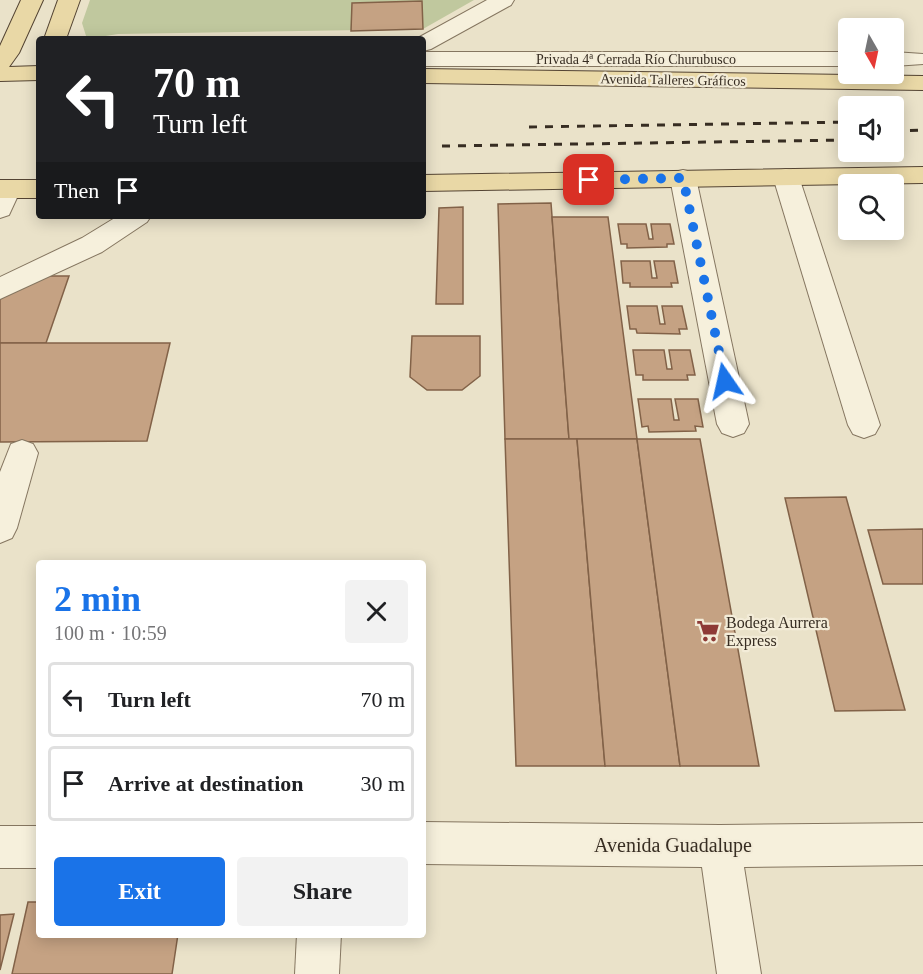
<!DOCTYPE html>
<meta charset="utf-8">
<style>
:root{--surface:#fff;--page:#f2f2f2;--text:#202124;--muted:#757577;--line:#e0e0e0;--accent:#1a73e8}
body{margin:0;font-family:"Times New Roman",serif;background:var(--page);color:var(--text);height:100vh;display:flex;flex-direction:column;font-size:22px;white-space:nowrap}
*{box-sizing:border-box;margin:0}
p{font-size:20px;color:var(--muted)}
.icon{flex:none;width:33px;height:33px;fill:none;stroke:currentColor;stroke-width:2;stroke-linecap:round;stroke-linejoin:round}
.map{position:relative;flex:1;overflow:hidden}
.sheet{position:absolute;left:36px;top:560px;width:390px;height:378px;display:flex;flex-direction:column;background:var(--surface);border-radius:6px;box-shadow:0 3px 15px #0003}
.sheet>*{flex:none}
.guide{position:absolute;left:36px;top:36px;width:390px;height:183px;border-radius:6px;box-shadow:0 3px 15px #0003;background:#202124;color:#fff;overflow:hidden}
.needle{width:39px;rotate:171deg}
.controls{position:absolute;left:838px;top:18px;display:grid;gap:12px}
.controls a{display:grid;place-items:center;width:66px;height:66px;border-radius:6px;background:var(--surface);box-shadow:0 3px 15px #0003;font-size:30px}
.pin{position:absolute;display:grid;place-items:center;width:51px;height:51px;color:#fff;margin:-26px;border-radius:12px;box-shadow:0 3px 9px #0006}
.me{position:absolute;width:66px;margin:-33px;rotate:349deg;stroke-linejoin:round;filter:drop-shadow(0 0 4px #0008)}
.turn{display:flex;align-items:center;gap:21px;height:126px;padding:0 18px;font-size:27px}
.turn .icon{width:78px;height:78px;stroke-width:2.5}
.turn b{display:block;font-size:42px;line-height:51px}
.then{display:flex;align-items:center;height:57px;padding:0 18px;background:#0003;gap:12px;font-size:22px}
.round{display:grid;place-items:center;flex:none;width:63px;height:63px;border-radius:6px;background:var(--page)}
.head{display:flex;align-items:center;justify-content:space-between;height:102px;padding:0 18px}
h1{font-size:36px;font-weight:800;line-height:45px;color:var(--accent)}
.primary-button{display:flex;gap:12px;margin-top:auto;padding:12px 18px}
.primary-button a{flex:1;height:69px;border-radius:6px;background:var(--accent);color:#fff;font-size:24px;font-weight:800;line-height:69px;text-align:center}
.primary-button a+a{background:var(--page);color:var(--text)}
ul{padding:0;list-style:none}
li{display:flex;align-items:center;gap:18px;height:75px;margin:0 12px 9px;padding:0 6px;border:3px solid var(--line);border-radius:6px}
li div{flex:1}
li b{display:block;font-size:22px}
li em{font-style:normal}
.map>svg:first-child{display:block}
</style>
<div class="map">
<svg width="923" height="974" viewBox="0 0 923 974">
<rect width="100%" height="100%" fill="#eae2c9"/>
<polygon fill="#c0c89e" points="90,0 474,0 423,29 118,34 87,39 82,23"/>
<g fill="#c5a283" stroke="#826248" stroke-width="1.5">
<polygon points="422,1 423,29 351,31 352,3"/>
<polygon points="551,203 569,439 505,439 498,204"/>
<polygon points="463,207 463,304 436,304 439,208"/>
<polygon points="552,217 608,217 637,439 569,439"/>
<polygon points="618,224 646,224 649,239 653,239 651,224 670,224 674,244 667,244 667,247 627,248 627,244 621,244"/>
<polygon points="621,261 650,261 652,278 657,278 654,261 674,261 678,283 671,283 672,287 630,287 630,283 623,283"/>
<polygon points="39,276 69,276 46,343 0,343 0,299"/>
<polygon points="627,306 657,306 660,324 665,324 662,306 682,306 687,329 679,329 680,334 637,333 636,329 630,329"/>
<polygon points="412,336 480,336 480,376 462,390 427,390 410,377"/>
<polygon points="0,343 170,343 147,441 0,442"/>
<polygon points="633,350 664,350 667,369 672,369 669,350 690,350 695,375 687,375 688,380 643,380 643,375 636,375"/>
<polygon points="638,399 671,399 674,420 679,420 675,399 698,399 703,427 695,426 696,431 649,432 648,426 642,427"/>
<polygon points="505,439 577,439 605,766 516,766"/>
<polygon points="577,439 637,439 680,766 605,766"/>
<polygon points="637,439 700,439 759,766 680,766"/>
<polygon points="846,497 905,710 835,711 785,498"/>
<polygon points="923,529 923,584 883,584 868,530"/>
<polygon points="28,902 39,902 39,934 178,934 172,974 12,974"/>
<polygon points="14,914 0,970 0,915"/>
</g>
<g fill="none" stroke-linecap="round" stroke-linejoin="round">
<g stroke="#857660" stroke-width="2">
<g id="minor">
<polygon points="487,0 514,0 511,5 431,49 423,51 423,39 416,39"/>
<rect x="423" y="52" width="426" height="14"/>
<polygon points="894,52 923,54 923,64 894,66"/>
<polygon points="786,169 795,171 799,177 880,425 875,434 864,438 853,434 848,425 773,177 777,171"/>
<polygon points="683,170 692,172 696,178 749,424 744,433 733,437 722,433 717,424 670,178 674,172"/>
<polygon points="8,180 17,183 21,189 9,215 0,218 0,183"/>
<polygon points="118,216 151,216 147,222 102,252 0,299 0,277 82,238"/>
<polygon points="22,440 33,444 38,453 17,528 12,538 0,543 0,472 11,444"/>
<polygon points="423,822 720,825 923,823 923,865 744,867 761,974 717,974 702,867 423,864"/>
<rect x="0" y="826" width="39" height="42"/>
<polygon points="297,934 341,934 339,974 295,974"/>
</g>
</g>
<g stroke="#544433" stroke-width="2">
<g id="major">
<polygon points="21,0 43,0 19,53 9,67 39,66 39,80 0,81 0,46"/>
<polygon points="58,0 80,0 66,39 44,39"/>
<polygon points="423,69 923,76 923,90 423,83"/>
<polygon points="923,167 923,183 423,191 423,175"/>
<rect x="0" y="180" width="39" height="18"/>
</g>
</g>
<use href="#minor" fill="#f6f0dc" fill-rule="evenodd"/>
<use href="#major" fill="#e9d8a6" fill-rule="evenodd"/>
<g stroke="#372d22" stroke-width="3" stroke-dasharray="8 8" stroke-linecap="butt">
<polyline points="529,127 849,122"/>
<polyline points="894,131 923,130"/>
<polyline points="442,146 849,140"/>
</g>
</g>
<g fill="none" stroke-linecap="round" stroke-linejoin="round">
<polyline stroke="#1a73e8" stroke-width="10" stroke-dasharray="0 18" points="589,180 683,178 725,381"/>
</g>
<defs>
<g id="supermarket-bare" transform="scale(1.8)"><path d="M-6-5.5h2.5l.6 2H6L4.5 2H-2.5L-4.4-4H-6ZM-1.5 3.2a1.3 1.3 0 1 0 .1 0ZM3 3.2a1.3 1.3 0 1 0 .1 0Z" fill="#8e3a36" stroke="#f3ecd8" stroke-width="2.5" paint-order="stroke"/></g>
</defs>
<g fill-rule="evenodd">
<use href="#supermarket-bare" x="708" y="631"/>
</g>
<g text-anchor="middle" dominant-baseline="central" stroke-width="4.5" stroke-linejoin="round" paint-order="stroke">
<g font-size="14" fill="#372d22" stroke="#f3ecd8">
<text x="636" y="59">Privada 4ª Cerrada Río Churubusco</text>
<text transform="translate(673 80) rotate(1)">Avenida Talleres Gráficos</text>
</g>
<g font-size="16" fill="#372d22" stroke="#f3ecd8" text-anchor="start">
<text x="726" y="622">Bodega Aurrera<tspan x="726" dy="18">Express</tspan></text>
</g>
<g font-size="20" fill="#372d22" stroke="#f3ecd8">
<text x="673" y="845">Avenida Guadalupe</text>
</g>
</g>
</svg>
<div class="controls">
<a><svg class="needle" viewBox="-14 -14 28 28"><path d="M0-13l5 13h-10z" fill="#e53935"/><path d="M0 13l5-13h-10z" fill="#757577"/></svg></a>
<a><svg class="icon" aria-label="sound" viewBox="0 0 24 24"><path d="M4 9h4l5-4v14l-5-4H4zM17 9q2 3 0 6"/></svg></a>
<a><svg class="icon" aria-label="search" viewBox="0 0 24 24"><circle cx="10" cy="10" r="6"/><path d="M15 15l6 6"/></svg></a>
</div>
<div class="pin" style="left:589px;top:180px;background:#d93025"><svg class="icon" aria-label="arrive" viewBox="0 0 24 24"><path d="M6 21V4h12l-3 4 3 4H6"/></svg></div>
<svg class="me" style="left:725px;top:381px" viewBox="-20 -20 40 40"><path d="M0-17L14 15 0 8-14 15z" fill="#1a73e8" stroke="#fff" stroke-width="4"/></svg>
<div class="guide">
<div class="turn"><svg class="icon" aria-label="left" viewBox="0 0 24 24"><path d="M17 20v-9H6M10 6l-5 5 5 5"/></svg><div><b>70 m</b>Turn left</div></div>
<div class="then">Then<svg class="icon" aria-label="arrive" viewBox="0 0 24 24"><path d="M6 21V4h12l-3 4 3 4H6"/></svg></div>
</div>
<section class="sheet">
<div class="head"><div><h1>2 min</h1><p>100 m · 10:59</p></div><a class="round"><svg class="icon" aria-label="close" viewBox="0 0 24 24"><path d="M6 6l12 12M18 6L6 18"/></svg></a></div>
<ul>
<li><svg class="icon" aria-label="left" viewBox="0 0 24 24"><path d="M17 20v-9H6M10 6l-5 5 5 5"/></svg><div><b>Turn left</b></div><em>70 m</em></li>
<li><svg class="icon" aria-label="arrive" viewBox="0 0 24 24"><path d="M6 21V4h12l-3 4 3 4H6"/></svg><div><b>Arrive at destination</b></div><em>30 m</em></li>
</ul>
<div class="primary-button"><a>Exit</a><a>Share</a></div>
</section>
</div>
